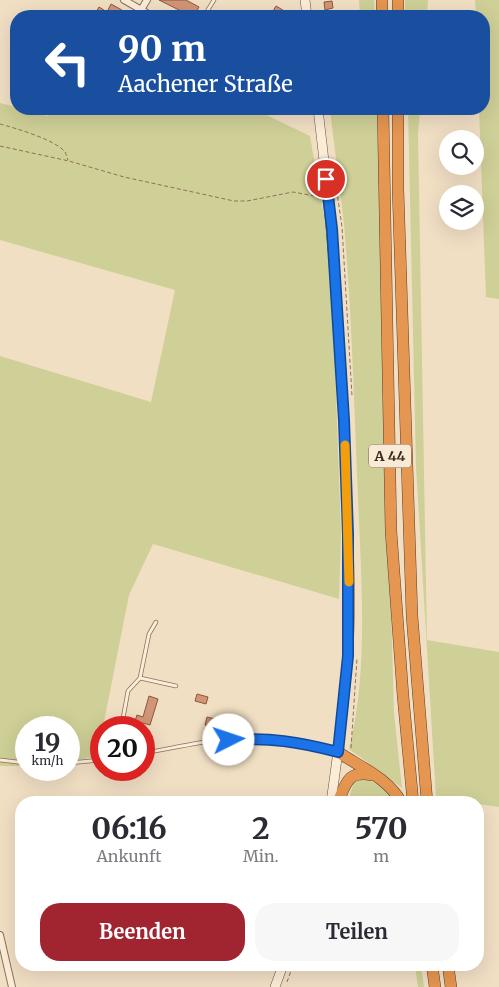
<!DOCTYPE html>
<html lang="de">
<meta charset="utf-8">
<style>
:root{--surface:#fff;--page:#f7f7f7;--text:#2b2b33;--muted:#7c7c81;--accent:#a02531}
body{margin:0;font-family:Merriweather,serif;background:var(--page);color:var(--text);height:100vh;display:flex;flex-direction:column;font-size:19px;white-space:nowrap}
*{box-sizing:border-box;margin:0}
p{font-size:16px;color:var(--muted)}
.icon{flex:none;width:28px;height:28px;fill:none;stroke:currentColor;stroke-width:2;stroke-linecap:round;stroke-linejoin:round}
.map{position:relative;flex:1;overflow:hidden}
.side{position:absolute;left:15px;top:796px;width:469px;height:175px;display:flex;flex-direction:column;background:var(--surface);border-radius:20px;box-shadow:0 5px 20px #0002}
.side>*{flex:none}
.banner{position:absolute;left:10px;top:10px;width:480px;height:105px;border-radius:20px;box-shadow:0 5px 20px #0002;background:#1a4fa0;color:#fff;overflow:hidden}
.controls{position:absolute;left:439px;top:130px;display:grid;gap:10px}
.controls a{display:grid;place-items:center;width:45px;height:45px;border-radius:50%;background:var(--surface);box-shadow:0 5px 20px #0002;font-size:25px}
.speed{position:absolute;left:15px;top:716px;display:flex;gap:10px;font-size:25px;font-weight:700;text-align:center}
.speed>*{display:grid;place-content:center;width:65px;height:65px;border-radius:50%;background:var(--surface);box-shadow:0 5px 20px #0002;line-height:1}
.speed small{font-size:12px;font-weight:400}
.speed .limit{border:8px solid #d22;background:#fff;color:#111}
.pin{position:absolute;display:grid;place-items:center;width:42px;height:42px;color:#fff;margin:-21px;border:2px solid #fff;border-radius:50%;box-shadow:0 1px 5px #0007}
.me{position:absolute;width:55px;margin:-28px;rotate:86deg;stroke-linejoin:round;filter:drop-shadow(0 0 4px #0008)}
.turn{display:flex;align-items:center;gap:18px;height:105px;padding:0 25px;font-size:22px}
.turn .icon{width:65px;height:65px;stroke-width:2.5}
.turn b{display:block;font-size:35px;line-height:42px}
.eta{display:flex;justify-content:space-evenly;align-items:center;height:85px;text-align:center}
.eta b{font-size:30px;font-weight:700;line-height:35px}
.cta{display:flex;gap:10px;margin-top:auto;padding:10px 25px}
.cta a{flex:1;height:58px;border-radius:20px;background:var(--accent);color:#fff;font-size:20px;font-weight:700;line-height:58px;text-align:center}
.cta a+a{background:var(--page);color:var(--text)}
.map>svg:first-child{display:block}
</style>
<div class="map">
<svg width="499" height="987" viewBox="0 0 499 987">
<rect width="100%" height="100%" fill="#f1dfc4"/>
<g fill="#cfd097">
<polygon points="359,0 374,0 375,16 360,16"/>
<polygon points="405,0 428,0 427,16 405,16"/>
<polygon points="475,0 499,0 499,299 486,297 479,109 484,109 484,16 476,16"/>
<polygon points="0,103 16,107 16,109 48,116 51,109 254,109 310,136 328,239 333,308 341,534 339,599 153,544 129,595 103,727 101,728 101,738 98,756 69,762 69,728 26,728 26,766 0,766 0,356 151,402 175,290 0,240"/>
<path d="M330 109H377L394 713 402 788 349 749C369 670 361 578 358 497 354 406 352 315 344 225 340 186 334 147 330 109Z"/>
<polygon points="408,109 420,109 418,134 427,640 499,652 499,807 478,804 478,802 465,802 436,798 416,467"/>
<polygon points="368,779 386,789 393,802 348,802 354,781"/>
<polygon points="415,965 421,965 424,987 418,987"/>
</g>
<g fill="#d19578" stroke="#8e563d">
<polygon points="159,0 186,0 199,7 194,16 191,16"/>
<polygon points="332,1 333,8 325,10 324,2"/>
<polygon points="111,4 120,9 132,16 98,16 95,14 99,7 107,12"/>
<polygon points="276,6 293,16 270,16"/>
<polygon points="197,694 208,697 206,704 195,701"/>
<polygon points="149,696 158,699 150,725 135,721 137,715 143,717"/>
<polygon points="207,717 224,721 222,730 205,725"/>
</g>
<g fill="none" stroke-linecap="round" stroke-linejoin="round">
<g stroke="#8d7059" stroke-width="4.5">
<g id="lane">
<polyline points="206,13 214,0"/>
<polyline points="140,678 176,686"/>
<polyline points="123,728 122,724 128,691 140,678 149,634 156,622"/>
<path d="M144 753C181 747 221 736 259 738 285 739 311 745 336 752"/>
<polyline points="0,760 26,763"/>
<polyline points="69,763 101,760"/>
</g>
</g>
<g stroke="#8d7059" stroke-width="8">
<g id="street">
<polyline points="124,0 152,16"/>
<polyline points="141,10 147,0"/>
<polyline points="0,935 12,987"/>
</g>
</g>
<g stroke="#6f513c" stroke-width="10">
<g id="secondary">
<polyline points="305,0 307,16"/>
<path d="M318 109C333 231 342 355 346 478 348 537 352 597 348 656 344 705 338 754 331 802"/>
<polyline points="275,987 283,965"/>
</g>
</g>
<g stroke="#5b3e2d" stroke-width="12">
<g id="highway">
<polyline points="382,0 382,16"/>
<polyline points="398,0 398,16"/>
<polyline points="383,109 391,531 403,696 413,802"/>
<polyline points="398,109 398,189 412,616 427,802"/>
<path d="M338 752C360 767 388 778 401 802"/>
<path d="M338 802C346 784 347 770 372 775"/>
<polyline points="432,965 435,987"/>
<polyline points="448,965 451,987"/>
</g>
</g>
<g stroke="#8d7059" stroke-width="1" stroke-dasharray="4 2.5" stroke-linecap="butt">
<path d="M0 124C15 128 56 140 65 152 66 154 67 157 68 160"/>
<polyline points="0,146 69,161 124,177 234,201 247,201 293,192 320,197"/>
<polyline points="334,171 342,227 352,396"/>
<polyline points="351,748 357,658"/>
<polyline points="287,982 293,965"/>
</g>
<use href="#lane" stroke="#fbedd8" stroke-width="3"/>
<use href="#street" stroke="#fbedd8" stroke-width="6"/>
<use href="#secondary" stroke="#fbedd8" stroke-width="9"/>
<use href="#highway" stroke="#e59650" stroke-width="11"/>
</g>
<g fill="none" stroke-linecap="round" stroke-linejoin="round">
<g stroke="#114b97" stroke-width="12">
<path id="route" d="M229 740C269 737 299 742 338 752L348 656V534L344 420 332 229 326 179"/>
</g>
<use href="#route" stroke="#1a73e8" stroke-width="9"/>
<polyline stroke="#f59e0b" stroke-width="9" points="345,445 349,582"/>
</g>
<g text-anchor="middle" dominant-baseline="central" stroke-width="5" stroke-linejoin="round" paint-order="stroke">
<rect fill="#f8ead4" stroke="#746455" stroke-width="1" x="369" y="444.5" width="42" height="23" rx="4"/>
<g font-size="14" font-weight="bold" fill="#3c2a1e">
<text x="390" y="456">A 44</text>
</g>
</g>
</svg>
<div class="controls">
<a><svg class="icon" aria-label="search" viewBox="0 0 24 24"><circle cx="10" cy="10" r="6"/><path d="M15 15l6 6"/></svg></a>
<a><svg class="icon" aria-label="layers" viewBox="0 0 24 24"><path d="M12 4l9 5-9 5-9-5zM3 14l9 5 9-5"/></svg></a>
</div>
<div class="speed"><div>19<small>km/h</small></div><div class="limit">20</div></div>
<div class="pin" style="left:326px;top:179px;background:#d93025"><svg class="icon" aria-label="arrive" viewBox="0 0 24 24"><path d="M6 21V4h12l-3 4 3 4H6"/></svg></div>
<svg class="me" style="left:229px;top:740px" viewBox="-20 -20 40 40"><circle r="19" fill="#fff"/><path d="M0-13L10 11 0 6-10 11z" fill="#1a73e8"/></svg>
<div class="banner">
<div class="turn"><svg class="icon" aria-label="left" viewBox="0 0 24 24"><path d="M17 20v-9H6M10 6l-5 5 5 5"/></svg><div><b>90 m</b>Aachener Straße</div></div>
</div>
<section class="side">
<div class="eta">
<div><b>06:16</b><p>Ankunft</p></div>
<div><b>2</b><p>Min.</p></div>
<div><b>570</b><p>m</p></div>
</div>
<div class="cta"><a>Beenden</a><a>Teilen</a></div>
</section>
</div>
